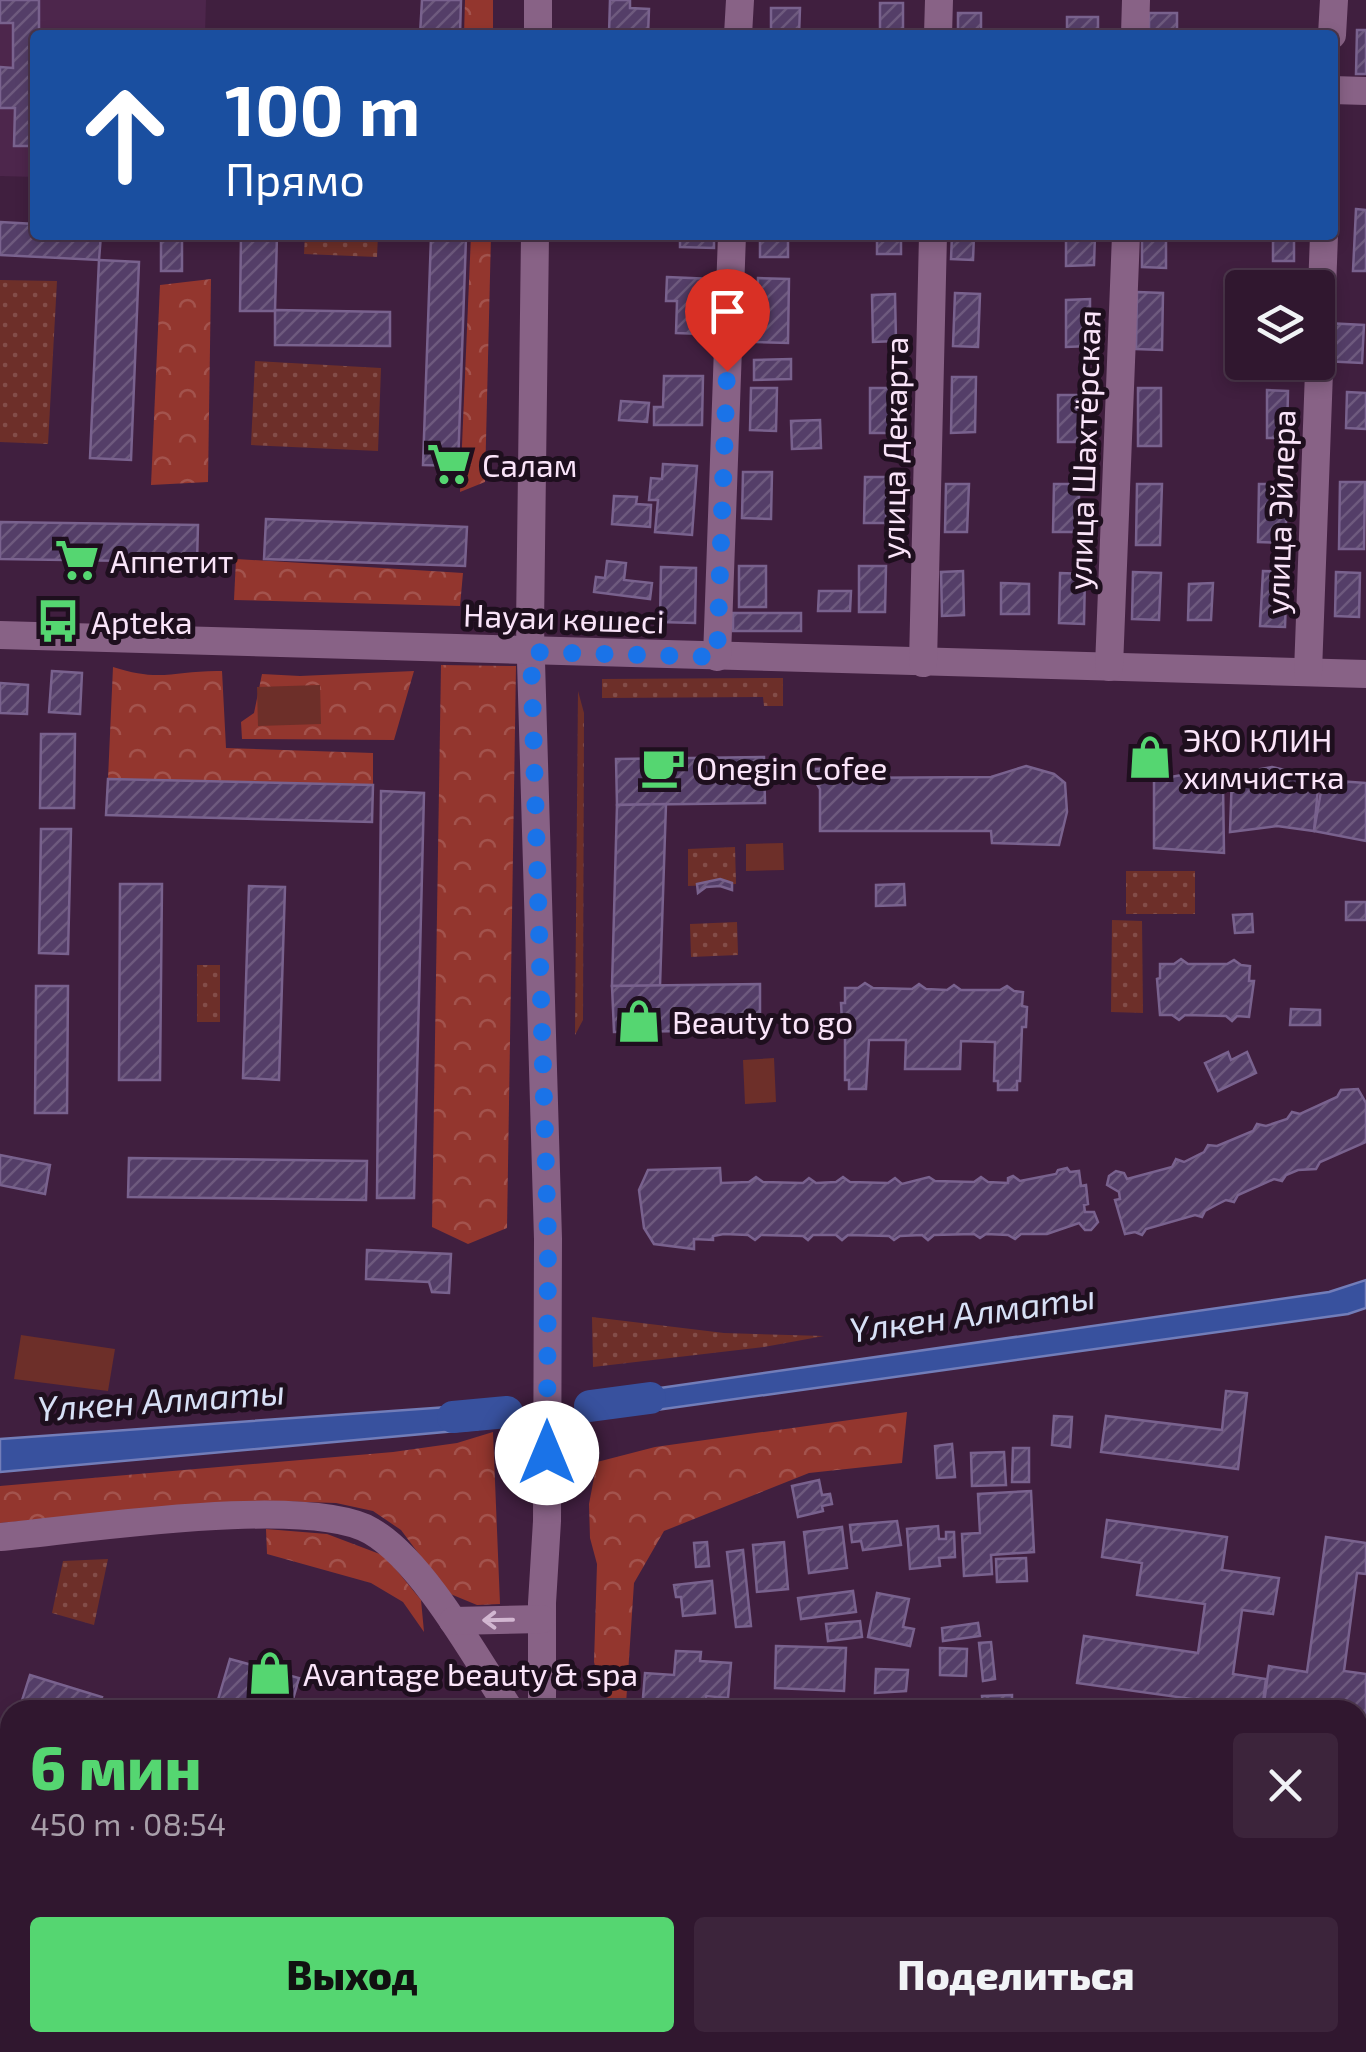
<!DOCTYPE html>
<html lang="ru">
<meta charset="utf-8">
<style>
:root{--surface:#30172f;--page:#3c243b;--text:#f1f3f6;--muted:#a89faa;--line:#4b364b;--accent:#55d671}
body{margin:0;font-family:"Exo 2",sans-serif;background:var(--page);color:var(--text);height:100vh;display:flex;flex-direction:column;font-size:38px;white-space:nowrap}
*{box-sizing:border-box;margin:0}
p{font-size:32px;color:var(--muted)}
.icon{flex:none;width:55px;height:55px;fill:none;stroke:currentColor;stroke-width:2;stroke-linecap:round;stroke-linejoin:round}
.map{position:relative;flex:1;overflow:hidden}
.side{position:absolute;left:0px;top:1700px;width:1368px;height:352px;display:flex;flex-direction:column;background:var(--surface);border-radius:30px 30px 0 0;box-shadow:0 5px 15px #0003,0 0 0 2px var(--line)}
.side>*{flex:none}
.hud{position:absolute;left:30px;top:30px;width:1308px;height:210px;border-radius:10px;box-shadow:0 5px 15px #0003,0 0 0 2px var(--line);background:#1a4fa0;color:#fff;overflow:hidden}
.buttons{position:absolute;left:1225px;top:270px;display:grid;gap:20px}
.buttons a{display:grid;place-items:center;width:110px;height:110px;border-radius:10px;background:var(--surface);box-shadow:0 5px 15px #0003,0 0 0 2px var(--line);font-size:50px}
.pin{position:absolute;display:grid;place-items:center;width:85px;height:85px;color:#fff;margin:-102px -42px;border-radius:50% 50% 50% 0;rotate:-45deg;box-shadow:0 0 10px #0007}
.pin .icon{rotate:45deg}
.me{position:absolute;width:110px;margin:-55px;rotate:0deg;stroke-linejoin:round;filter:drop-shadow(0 0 8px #0008)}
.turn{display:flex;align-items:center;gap:35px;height:210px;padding:0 30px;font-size:45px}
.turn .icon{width:130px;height:130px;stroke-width:2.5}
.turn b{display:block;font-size:70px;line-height:85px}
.round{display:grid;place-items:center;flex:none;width:105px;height:105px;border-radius:10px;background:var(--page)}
.overview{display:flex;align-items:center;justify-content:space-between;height:170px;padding:0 30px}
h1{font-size:60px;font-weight:800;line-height:75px;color:var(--accent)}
.button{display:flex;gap:20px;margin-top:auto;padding:20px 30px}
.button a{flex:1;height:115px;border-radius:10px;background:var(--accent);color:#111;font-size:40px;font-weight:800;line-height:115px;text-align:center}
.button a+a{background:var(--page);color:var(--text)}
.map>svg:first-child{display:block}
</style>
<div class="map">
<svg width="1366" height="2052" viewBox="0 0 1366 2052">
<defs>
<pattern id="grass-dots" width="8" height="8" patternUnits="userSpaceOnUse" patternTransform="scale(2.5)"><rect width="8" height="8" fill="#6d2f29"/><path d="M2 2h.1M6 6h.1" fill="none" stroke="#834d49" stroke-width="1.8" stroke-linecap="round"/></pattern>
<pattern id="forest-crowns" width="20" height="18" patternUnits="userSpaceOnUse" patternTransform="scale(2.5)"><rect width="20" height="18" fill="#93362e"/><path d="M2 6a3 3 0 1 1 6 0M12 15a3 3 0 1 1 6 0" fill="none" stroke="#a3534d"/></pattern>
<pattern id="building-hatch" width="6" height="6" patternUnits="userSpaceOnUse" patternTransform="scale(2.5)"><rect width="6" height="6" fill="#543e68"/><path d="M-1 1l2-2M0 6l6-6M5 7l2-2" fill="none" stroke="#6e5a7e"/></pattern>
</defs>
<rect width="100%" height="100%" fill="#401f3f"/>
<polygon fill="#4d264c" points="0,0 206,0 205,35 35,35 35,177 0,176"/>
<g fill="url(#grass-dots)">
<polygon points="305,235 378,235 377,257 304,254"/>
<polygon points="0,280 57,281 48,444 0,442"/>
<polygon points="255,361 381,368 378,451 251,445"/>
<polygon points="783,678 783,706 764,706 763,697 602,698 602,679"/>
<polygon points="578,691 584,713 583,1020 575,1035"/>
<polygon points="735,847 736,884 688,886 688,849"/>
<rect x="1126" y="871" width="69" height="43"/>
<polygon points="1112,920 1142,921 1143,1013 1111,1012"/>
<polygon points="737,922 738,955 691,957 690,924"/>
<rect x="197" y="965" width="23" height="57"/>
<polygon points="592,1317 724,1333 824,1336 764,1347 593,1367"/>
<polygon points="108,1559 94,1625 52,1613 63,1561"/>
</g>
<g fill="url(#forest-crowns)">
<polygon points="465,0 493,0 493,35 464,35"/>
<polygon points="471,235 491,235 485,482 460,492"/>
<polygon points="211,279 208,482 151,485 160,285"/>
<polygon points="236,559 463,573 460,606 234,600"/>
<polygon points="441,665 516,666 507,1228 468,1244 432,1227"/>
<path d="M113 667C161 683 176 670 222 671L226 748 373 753V785L108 779Z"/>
<polygon points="414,671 394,740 242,739 241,722 254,713 262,674 300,676"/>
<polygon points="907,1412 902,1463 809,1473 664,1531 634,1583 626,1704 603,1696 594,1662 597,1564 590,1538 589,1504 597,1462 655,1447"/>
<polygon points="493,1432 500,1604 477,1605 448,1593 401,1530 373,1511 336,1503 275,1501 0,1523 0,1486 393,1452 457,1443"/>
<polygon points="266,1529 327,1534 385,1556 421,1600 424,1632 403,1602 371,1583 267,1554"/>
</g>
<g fill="#6d2f29">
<polygon points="320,685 321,724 258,726 257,687"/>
<polygon points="783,843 784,870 746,871 746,844"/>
<polygon points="774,1058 776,1102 745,1104 743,1060"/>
<polygon points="21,1335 115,1349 108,1391 14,1379"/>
</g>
<g fill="#38519e" stroke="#727db9" stroke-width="2.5">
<polygon points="1366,1280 1366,1308 1348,1314 628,1414 608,1403 627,1394 653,1389 1329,1292"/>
<polygon points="476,1405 495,1414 478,1429 0,1472 0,1439"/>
</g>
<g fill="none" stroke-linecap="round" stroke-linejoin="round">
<polyline stroke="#727db9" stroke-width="5" points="1358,1847 1366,1848"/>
<g stroke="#38519e" stroke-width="32">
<polyline points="590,1406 650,1398"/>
<polyline points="453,1417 507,1412"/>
</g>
</g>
<g fill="url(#building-hatch)" stroke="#79628e" stroke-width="2.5">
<polygon points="0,0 39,0 39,35 35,35 35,146 14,146 15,108 0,108 0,67 13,68 13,23 0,23"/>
<polygon points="422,0 461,0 460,35 420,35"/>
<polygon points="610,0 630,0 630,8 649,9 648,35 609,35"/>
<rect x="880" y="3" width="23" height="32"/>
<polygon points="771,8 800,8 799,35 771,35"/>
<rect x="958" y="13" width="23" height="22"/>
<rect x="1149" y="13" width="28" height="22"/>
<rect x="1067" y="17" width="31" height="18"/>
<polygon points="1357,30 1366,30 1366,74 1356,74"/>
<polygon points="1356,209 1366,210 1366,271 1353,271"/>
<polygon points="0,222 35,224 35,235 101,235 99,260 0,255"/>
<polygon points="241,235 277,235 275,311 240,311"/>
<polygon points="680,235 714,235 714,248 680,247"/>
<rect x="760" y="235" width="28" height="22"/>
<rect x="877" y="235" width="24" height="19"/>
<polygon points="952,235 974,235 973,260 951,259"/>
<polygon points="1066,235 1095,235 1094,265 1066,266"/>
<polygon points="1142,235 1166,235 1166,268 1142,267"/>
<rect x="1273" y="235" width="21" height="26"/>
<rect x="161" y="237" width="21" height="34"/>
<polygon points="431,237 466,238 458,466 423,465"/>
<polygon points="99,260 139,262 131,460 90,458"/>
<polygon points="667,277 713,279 712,302 704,302 703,334 676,333 677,301 666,301"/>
<polygon points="758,278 789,279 788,343 757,342"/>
<polygon points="1137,292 1163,293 1162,350 1136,349"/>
<polygon points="955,293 980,294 978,347 953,346"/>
<polygon points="895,294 896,341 873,342 872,295"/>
<polygon points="1090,299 1090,346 1066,347 1066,300"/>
<polygon points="275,310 390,312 390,346 275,345"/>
<polygon points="1326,323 1364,325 1362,363 1323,361"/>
<polygon points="791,359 791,379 754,380 754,360"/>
<polygon points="664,376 703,376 702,425 654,425 654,407 663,407"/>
<polygon points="952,377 976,377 975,432 951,433"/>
<polygon points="751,388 777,388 776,431 750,430"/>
<rect x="870" y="388" width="23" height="45"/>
<rect x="1138" y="388" width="23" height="58"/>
<polygon points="1267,390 1288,391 1287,438 1267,438"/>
<polygon points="1347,392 1366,393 1366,429 1346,428"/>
<rect x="1058" y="395" width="26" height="47"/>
<polygon points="621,401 649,403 647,422 619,420"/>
<polygon points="820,420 821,448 792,449 791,421"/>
<polygon points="663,464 697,466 692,535 655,532 658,500 649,500 651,478 662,479"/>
<polygon points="743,472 772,472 771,519 742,518"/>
<polygon points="865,477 887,477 886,523 864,523"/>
<polygon points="1340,482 1365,482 1364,549 1339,549"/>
<polygon points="946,484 969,484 967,532 945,532"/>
<polygon points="1054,484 1079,484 1079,532 1053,532"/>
<polygon points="1137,484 1162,484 1160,545 1136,545"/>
<polygon points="1259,484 1286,484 1286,543 1258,542"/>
<polygon points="614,496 637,497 636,504 651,505 650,527 612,524"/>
<polygon points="266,519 467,527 465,566 264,559"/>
<polygon points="0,522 198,525 197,562 0,559"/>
<polygon points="607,561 626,563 624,580 652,583 650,599 594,592 596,577 605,578"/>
<rect x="739" y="566" width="27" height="41"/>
<polygon points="859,566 886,566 885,612 859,612"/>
<polygon points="661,567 696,568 695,623 660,622"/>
<polygon points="963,571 964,615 942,616 941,572"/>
<polygon points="1263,571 1287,572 1285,627 1260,626"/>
<polygon points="1133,572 1161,573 1159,620 1132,619"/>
<polygon points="1336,572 1360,573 1359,617 1335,616"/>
<polygon points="1060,573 1085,574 1084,624 1059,623"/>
<polygon points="1001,583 1029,584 1029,614 1001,614"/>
<polygon points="1213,583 1211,620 1188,620 1189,584"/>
<polygon points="819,591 851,591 850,611 818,611"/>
<rect x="733" y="613" width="68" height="18"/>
<polygon points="52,671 82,673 80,714 49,712"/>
<polygon points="0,683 28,685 27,714 0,713"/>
<polygon points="41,734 75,734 74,808 40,808"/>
<polygon points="764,757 765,803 617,805 616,759"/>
<polygon points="1026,766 1054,774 1065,783 1067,812 1059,845 992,843 991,831 820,831 820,789 812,776 815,769 825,768 832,778 991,777"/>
<polygon points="1272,767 1319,778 1314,831 1277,826 1230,832 1232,774"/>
<polygon points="1187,774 1223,784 1224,853 1154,848 1154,780"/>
<polygon points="108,779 373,785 372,822 106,815"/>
<polygon points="1323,780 1366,783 1366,841 1314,831"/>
<polygon points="381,791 424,793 414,1198 377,1198"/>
<polygon points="666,804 660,986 612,986 617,805"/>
<polygon points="41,829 71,829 68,954 39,953"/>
<polygon points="720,879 732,883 732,890 720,886 706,887 698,893 697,884"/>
<polygon points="120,884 162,884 160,1080 119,1080"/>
<polygon points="904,884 905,905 876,906 876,885"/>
<polygon points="249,886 285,887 279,1080 243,1078"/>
<rect x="1346" y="902" width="20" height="18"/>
<polygon points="1252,914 1253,932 1235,933 1233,915"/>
<polygon points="1181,959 1188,964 1227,964 1234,960 1241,965 1250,966 1249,981 1254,981 1249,1017 1237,1016 1232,1021 1226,1016 1185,1015 1179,1020 1172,1015 1160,1015 1157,979 1160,978 1160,964 1174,964"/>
<polygon points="865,983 873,988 912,989 919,984 926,989 947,990 954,985 961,990 1000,990 1007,986 1014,991 1023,992 1022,1006 1027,1007 1026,1027 1022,1027 1020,1081 1017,1081 1017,1090 998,1090 998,1081 994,1081 995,1042 961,1041 960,1069 905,1069 906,1040 869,1040 866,1089 849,1089 849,1080 845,1080 845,1022 842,1022 841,1003 845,1003 845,988 858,988"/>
<polygon points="760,984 760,1030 614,1032 612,986"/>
<polygon points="36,986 68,986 67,1113 35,1113"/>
<polygon points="1291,1009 1320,1010 1320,1025 1290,1025"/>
<polygon points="1228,1052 1231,1060 1247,1052 1256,1073 1218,1091 1205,1063"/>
<polygon points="1358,1089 1366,1103 1366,1142 1320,1162 1316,1169 1298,1170 1286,1175 1282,1181 1274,1179 1238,1195 1234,1202 1226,1200 1216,1205 1205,1211 1202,1217 1195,1215 1146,1229 1142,1235 1135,1232 1125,1234 1115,1200 1120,1199 1119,1192 1107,1185 1109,1176 1116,1171 1124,1173 1127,1179 1172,1167 1176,1159 1184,1162 1204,1152 1208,1145 1217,1146 1253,1131 1257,1124 1266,1126 1287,1119 1292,1112 1300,1114 1337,1097 1341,1090"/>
<polygon points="0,1155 50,1165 45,1194 0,1185"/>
<polygon points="129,1158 367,1161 366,1200 128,1197"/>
<polygon points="720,1168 721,1183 749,1182 756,1177 763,1182 803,1183 809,1178 816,1183 836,1182 843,1177 850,1182 888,1183 895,1178 902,1184 929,1177 935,1181 974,1182 981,1177 988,1182 1008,1183 1008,1178 1013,1176 1020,1181 1056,1174 1058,1170 1067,1168 1070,1172 1079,1171 1081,1186 1086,1185 1088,1204 1084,1205 1085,1212 1094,1212 1098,1222 1091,1230 1085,1230 1079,1223 1047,1234 1021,1234 1015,1239 1008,1235 986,1234 980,1238 974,1234 934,1235 928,1240 922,1235 900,1236 894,1240 889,1236 848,1235 842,1240 836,1235 813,1235 808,1240 803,1236 761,1235 755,1240 748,1235 724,1234 713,1236 713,1240 694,1239 694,1249 654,1244 644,1228 639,1190 648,1170"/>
<polygon points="367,1250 451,1254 449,1293 432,1292 429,1282 366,1279"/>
<polygon points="1226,1391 1247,1393 1238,1469 1101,1452 1106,1416 1222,1430"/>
<polygon points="1054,1416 1072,1417 1070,1447 1052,1445"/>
<polygon points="952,1444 955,1477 937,1478 935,1446"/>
<polygon points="1013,1448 1029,1448 1029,1482 1012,1482"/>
<polygon points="1004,1452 1006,1485 972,1486 971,1453"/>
<polygon points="819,1480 822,1495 830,1494 832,1504 822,1506 823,1511 798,1517 792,1486"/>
<polygon points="1031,1491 1034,1552 991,1555 992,1574 964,1576 962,1534 980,1533 978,1494"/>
<polygon points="1107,1520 1227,1537 1222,1570 1279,1578 1273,1614 1242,1610 1233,1674 1266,1679 1262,1710 1190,1710 1192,1699 1077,1683 1084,1636 1198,1653 1205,1604 1137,1595 1142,1563 1102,1557"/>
<polygon points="897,1521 901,1545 863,1550 861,1541 852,1542 850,1525"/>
<polygon points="938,1526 939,1539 946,1539 946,1532 954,1532 955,1557 939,1558 940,1566 910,1569 907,1529"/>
<polygon points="842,1527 847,1568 809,1573 804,1532"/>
<polygon points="1326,1537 1366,1543 1366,1574 1357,1573 1344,1671 1366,1674 1366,1718 1358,1716 1358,1710 1313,1710 1264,1703 1269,1666 1307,1672"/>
<polygon points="707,1542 709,1566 696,1567 694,1543"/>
<polygon points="784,1542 788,1589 757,1592 753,1545"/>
<polygon points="743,1550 751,1626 736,1627 727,1552"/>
<polygon points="1026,1558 1027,1581 997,1582 996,1559"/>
<polygon points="712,1581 715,1613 683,1616 681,1597 676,1597 674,1585"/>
<polygon points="853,1591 856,1612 801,1619 798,1598"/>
<polygon points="877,1593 909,1599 903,1627 914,1629 910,1646 868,1637"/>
<polygon points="860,1621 862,1637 828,1641 826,1624"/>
<polygon points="978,1623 980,1636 943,1641 942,1628"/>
<polygon points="991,1642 995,1679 983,1681 979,1643"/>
<polygon points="776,1646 846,1648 844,1691 775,1688"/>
<polygon points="940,1648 967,1649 966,1676 940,1675"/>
<polygon points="676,1651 701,1652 700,1661 731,1663 728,1698 706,1696 705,1710 642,1710 645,1673 674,1675"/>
<polygon points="230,1659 299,1678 290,1710 215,1710"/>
<polygon points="876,1669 908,1670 906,1691 875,1693"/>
<polygon points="30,1675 102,1697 98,1710 19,1710"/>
<polygon points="1012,1695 1012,1710 983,1710 982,1696"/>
<polygon points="1358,1870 1366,1872 1366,1909 1361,1933 1358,1932"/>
<polygon points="0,1940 10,1943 10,2042 44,2042 41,2052 0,2052"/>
<polygon points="51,2042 134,2042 131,2052 48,2052"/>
<polygon points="223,2042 289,2042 286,2052 257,2052"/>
<polygon points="795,2042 855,2042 889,2052 793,2052"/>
<polygon points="1233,2042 1276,2042 1273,2052 1230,2052"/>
</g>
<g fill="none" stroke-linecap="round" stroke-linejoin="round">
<g stroke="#886286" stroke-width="28">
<polyline points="538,35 538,0"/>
<polyline points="738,35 740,0"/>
<polyline points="938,35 939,0"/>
<polyline points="1135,35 1136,0"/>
<polyline points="1332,35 1334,0"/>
<polyline points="1332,90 1366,91"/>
<polyline points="535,235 530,627 548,1239 547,1521 542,1603 542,1710"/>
<polyline points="0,635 1366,674"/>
<polyline points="717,657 732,235"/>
<polyline points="923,663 933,235"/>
<polyline points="1109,667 1126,235"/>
<polyline points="1308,672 1324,235"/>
<path d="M0 1537C79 1530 307 1494 371 1531 423 1561 476 1658 510 1710"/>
<polyline points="453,1621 542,1619"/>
<polyline points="1358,1820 1366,1822"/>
<polyline points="1358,1982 1366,1950"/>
<polyline points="465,2052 467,2042"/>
<polyline points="688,2052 690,2042"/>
<polyline points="1339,2052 1341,2042"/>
</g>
</g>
<defs><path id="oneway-shaft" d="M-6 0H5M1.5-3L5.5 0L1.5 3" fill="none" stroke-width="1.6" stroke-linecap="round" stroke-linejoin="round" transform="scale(2.5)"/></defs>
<use stroke="#d2b6d1" href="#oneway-shaft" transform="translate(498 1620) rotate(179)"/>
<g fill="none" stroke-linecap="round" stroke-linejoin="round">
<polyline stroke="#1a73e8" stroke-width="18" stroke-dasharray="0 32.4" points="547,1453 548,1239 531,652 717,657 727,371"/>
</g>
<defs>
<g id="supermarket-bare" transform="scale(3.45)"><path d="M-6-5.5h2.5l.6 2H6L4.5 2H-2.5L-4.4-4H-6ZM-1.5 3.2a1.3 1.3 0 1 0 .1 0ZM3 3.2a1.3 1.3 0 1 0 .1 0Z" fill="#55d671" stroke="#1e0f1e" stroke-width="2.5" paint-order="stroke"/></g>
<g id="bus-bare" transform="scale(3.45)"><path d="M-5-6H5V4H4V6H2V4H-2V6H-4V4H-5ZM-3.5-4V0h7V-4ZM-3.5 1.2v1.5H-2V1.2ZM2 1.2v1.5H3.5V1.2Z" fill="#55d671" stroke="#1e0f1e" stroke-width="2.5" paint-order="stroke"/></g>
<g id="shop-bare" transform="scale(3.45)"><path d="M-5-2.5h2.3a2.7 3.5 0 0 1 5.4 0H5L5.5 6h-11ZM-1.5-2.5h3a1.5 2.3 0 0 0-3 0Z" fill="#55d671" stroke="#1e0f1e" stroke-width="2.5" paint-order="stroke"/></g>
<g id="cafe-bare" transform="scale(3.45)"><path d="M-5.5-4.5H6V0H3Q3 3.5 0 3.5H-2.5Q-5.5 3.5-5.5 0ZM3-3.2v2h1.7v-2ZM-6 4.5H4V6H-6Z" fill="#55d671" stroke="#1e0f1e" stroke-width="2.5" paint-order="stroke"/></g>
</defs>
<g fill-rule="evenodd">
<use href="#supermarket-bare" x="449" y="464"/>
<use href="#supermarket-bare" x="77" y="560"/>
<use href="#bus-bare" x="58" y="621"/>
<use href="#shop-bare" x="1150" y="757"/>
<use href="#cafe-bare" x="663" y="767"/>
<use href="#shop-bare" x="639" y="1021"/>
<use href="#shop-bare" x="270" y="1673"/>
</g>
<g text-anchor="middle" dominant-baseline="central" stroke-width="10" stroke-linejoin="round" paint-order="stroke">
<g font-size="32" fill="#fae4f9" stroke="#1e0f1e">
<text transform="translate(893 448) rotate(-89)">улица Декарта</text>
<text transform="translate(1083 450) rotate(-88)">улица Шахтёрская</text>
<text transform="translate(1279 512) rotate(-88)">улица Эйлера</text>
<text transform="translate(564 617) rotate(2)">Науаи көшесі</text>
</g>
<g font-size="32" fill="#fae4f9" stroke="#1e0f1e" text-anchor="start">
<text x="482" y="464">Салам</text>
<text x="110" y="560">Аппетит</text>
<text x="91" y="621">Apteka</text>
<text x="1183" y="739">ЭКО КЛИН<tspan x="1183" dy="37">химчистка</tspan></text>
<text x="696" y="767">Onegin Cofee</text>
<text x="672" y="1021">Beauty to go</text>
<text x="303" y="1673">Avantage beauty &amp; spa</text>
</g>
<g font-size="35" font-style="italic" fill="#d7e0f6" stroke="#1e0f1e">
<text transform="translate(972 1312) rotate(-8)">Үлкен Алматы</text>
<text transform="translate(161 1399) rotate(-4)">Үлкен Алматы</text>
</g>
</g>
</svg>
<div class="buttons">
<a><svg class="icon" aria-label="layers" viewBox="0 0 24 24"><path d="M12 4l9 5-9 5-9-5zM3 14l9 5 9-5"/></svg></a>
</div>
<div class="pin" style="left:727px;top:371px;background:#d93025"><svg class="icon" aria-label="arrive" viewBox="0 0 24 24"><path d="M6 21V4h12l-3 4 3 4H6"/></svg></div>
<svg class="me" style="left:547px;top:1453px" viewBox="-20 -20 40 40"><circle r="19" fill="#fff"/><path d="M0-13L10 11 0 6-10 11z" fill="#1a73e8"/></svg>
<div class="hud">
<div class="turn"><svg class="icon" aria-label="ahead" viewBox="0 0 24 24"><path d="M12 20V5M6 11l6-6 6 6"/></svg><div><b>100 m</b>Прямо</div></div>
</div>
<section class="side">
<div class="overview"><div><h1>6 мин</h1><p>450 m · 08:54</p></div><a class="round"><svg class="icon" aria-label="close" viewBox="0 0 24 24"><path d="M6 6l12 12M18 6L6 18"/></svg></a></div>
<div class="button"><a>Выход</a><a>Поделиться</a></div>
</section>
</div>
